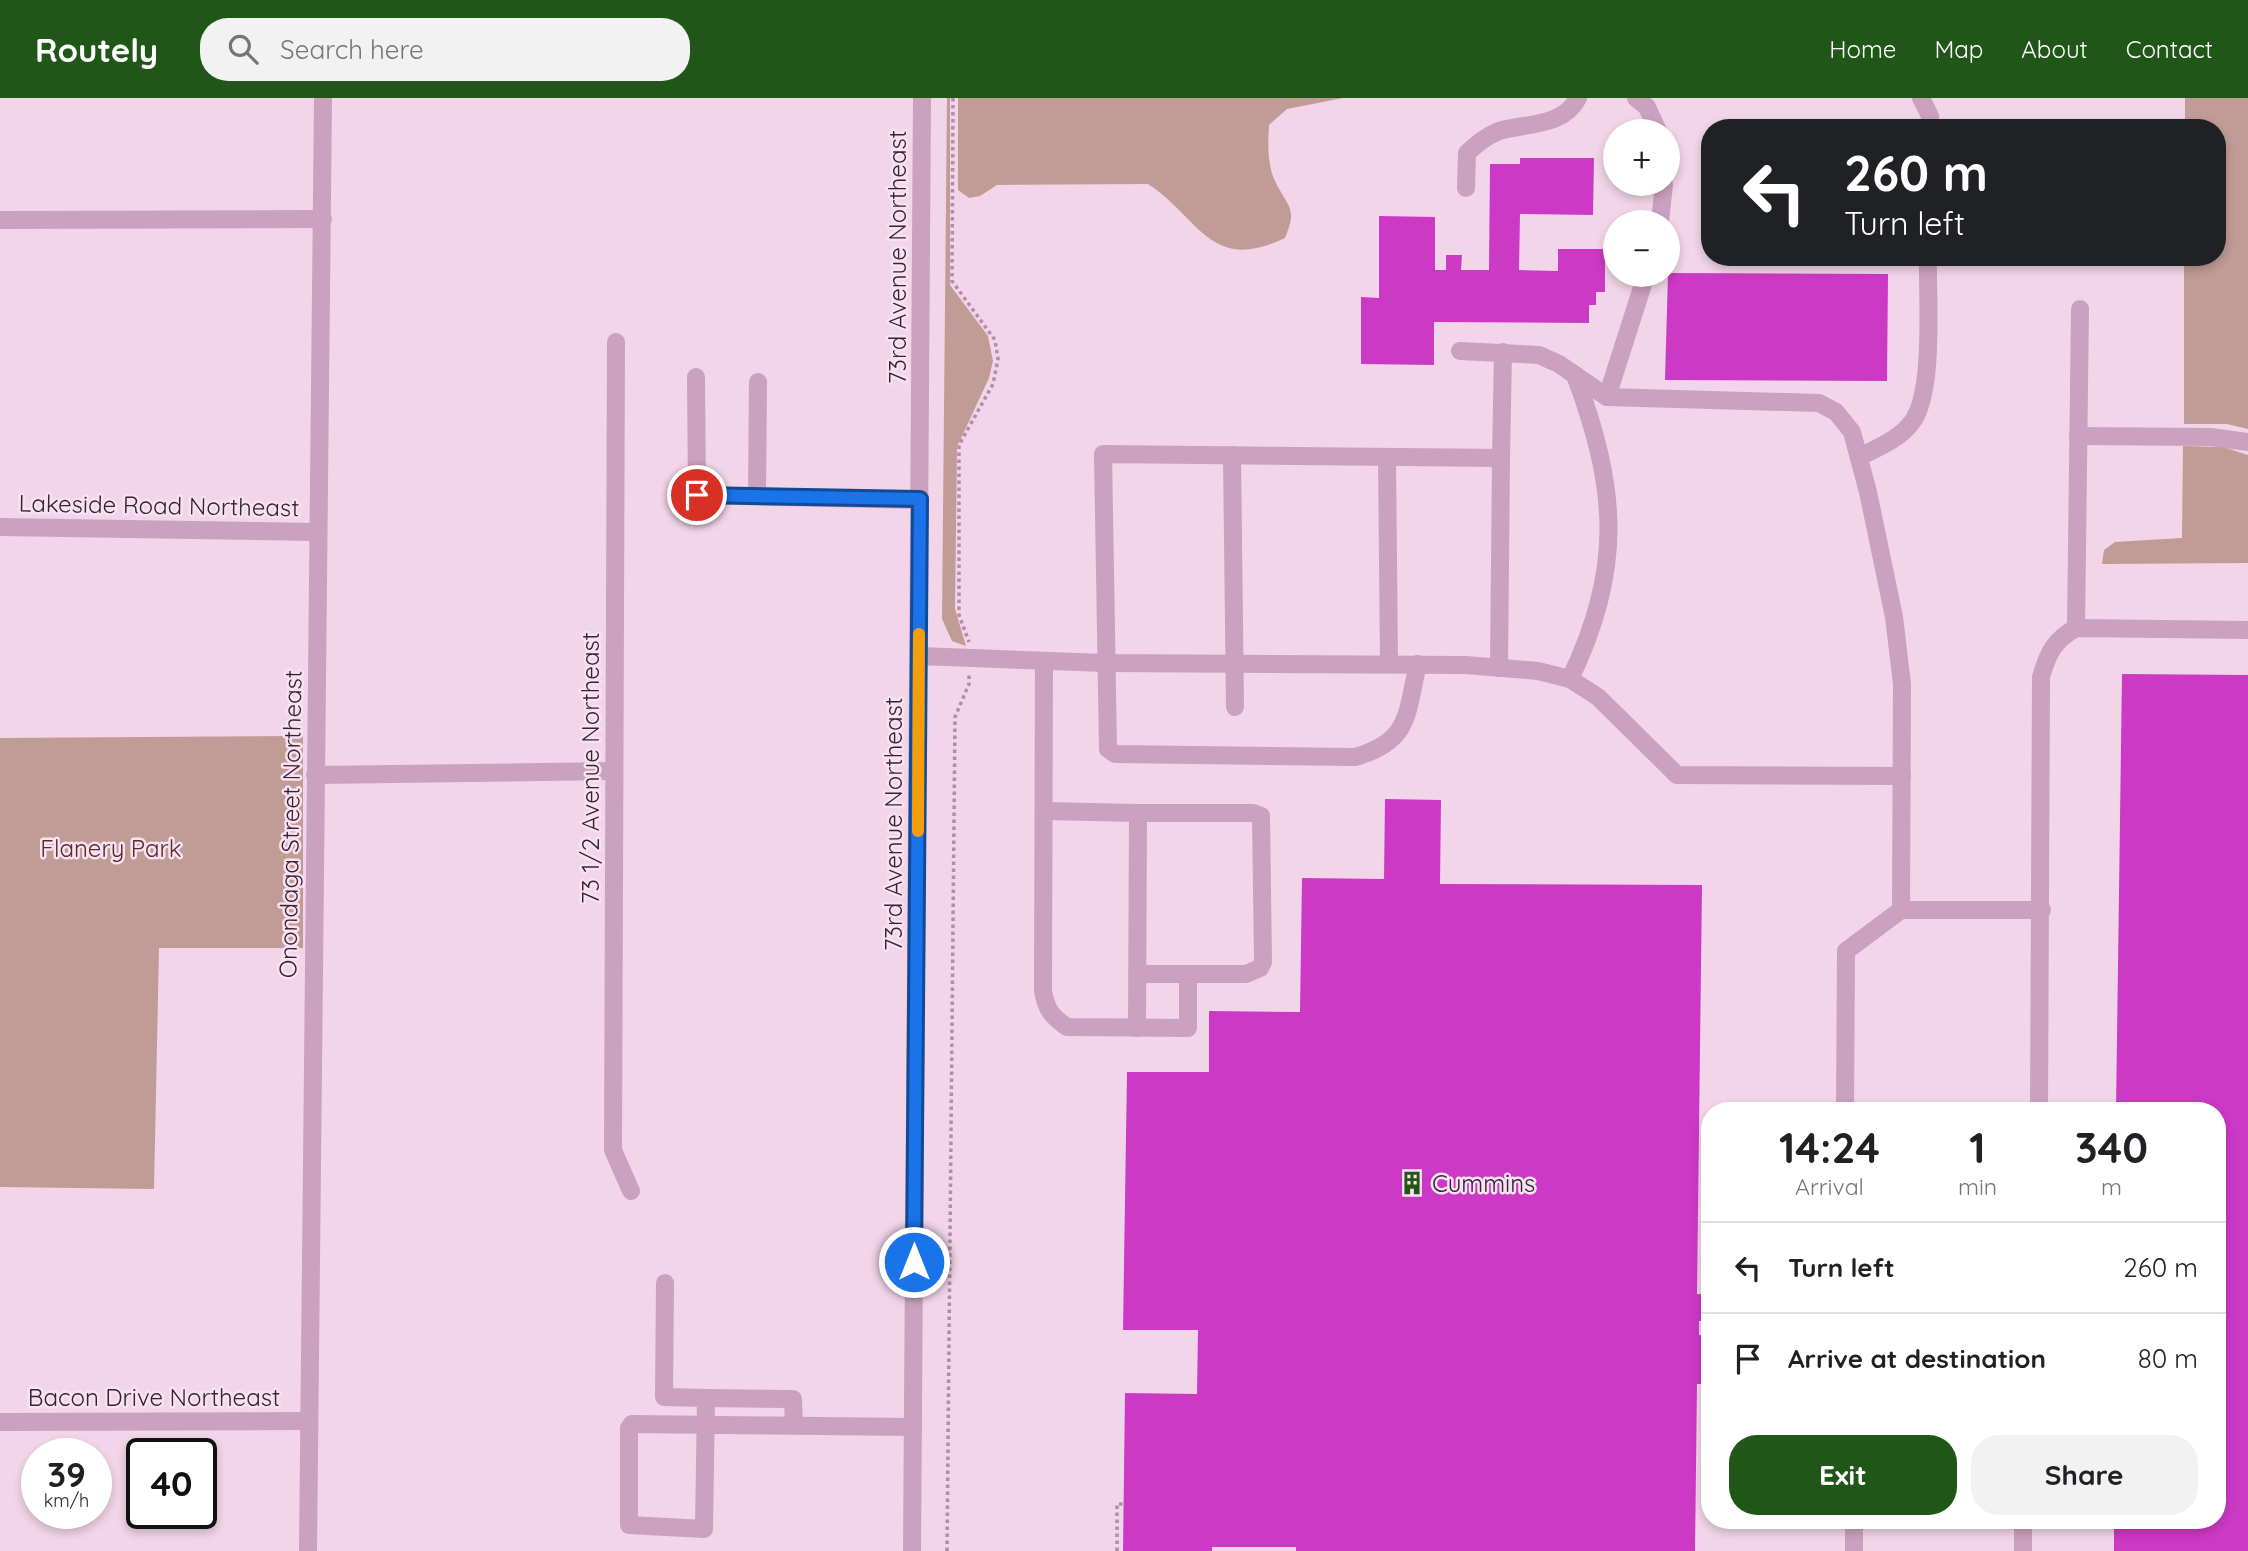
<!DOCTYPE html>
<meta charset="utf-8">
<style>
:root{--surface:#fff;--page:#f2f2f2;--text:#202124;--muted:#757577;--line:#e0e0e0;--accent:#205618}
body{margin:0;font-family:Quicksand,sans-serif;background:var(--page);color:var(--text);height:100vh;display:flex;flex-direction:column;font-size:26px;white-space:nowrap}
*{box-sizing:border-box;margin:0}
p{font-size:23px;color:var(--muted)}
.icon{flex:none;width:38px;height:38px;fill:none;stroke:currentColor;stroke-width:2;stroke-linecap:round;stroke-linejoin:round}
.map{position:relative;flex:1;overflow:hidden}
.side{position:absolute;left:1701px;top:1004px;width:525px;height:427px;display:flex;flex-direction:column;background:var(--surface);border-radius:28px;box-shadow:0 4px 10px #0003}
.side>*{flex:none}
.hud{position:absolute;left:1701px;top:21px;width:525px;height:147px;border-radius:28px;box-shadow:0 4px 10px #0003;background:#202124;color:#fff;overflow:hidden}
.fabs{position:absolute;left:1603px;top:21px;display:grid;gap:14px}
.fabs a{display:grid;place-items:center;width:77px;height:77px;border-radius:50%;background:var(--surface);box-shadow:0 4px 10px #0003;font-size:35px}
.speed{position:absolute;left:21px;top:1340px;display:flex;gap:14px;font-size:35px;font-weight:700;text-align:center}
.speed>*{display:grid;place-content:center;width:91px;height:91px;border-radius:50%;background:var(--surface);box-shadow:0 4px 10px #0003;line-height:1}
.speed small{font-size:18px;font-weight:400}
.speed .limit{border:4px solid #111;border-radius:10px;background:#fff;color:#111}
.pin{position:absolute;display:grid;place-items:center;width:60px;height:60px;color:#fff;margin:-30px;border:4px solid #fff;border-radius:50%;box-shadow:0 2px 7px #0007}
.me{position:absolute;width:77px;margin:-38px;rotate:0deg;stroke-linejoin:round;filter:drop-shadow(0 0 5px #0008)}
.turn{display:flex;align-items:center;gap:24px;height:147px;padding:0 28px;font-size:32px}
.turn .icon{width:91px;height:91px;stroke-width:2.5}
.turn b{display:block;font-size:49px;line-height:60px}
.eta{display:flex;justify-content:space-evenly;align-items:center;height:119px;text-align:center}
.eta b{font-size:42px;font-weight:700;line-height:49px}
.action{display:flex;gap:14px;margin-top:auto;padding:14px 28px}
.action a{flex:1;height:80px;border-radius:28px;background:var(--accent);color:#fff;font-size:28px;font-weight:700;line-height:80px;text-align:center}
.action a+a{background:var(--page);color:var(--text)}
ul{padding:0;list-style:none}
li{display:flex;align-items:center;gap:21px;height:91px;padding:0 28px;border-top:2px solid var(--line)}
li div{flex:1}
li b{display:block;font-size:26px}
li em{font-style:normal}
header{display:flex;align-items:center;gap:42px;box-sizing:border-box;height:98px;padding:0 35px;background:var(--accent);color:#fff}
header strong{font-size:33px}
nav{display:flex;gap:38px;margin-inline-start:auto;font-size:24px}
.search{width:490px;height:63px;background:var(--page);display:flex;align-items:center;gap:18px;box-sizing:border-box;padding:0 24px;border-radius:28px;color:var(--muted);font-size:26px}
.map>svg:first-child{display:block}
</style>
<header>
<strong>Routely</strong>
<div class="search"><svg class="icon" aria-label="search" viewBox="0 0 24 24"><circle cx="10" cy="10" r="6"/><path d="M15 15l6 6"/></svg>Search here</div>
<nav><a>Home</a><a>Map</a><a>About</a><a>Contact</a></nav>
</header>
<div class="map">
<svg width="2248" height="1453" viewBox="0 0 2248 1453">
<rect width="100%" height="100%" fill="#f2d5e8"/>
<g fill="#c19b95">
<polygon points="947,0 950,0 950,187 988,238 993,263 989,280 957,349 955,511 966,548 952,543 942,521"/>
<path d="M958 0H1343L1287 11 1269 27C1268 45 1267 66 1275 83 1288 110 1298 109 1285 140 1210 176 1200 120 1148 86L997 87 980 98 969 100 958 92Z"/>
<polygon points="2185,0 2248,0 2248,331 2227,326 2184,326 2184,159 2217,159 2217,30 2185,30"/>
<polygon points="2183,348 2223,349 2248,357 2248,465 2102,466 2104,452 2115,444 2182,440"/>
<polygon points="303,638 303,850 159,850 154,1091 0,1089 0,640"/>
</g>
<g fill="#cc39c5">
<polygon points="1520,60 1594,60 1593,117 1520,116 1519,172 1558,173 1558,151 1605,151 1605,194 1596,194 1596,207 1589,207 1589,225 1434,224 1434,267 1361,266 1361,199 1379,200 1379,118 1435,119 1435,172 1446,172 1446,157 1462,157 1461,172 1489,172 1490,66 1520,66"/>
<polygon points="1668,175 1888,176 1887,283 1665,282"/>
<polygon points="2122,576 2248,577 2248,1453 2114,1453 2114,1423 2217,1423 2217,1013 2116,1013"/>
<polygon points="1385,701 1441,702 1440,786 1702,787 1697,1196 1710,1196 1710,1223 1699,1223 1699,1237 1710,1238 1710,1286 1697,1286 1695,1453 1296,1453 1296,1449 1212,1449 1212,1453 1123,1453 1125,1295 1197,1296 1198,1232 1123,1232 1127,974 1209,974 1209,913 1300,914 1302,780 1384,781"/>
</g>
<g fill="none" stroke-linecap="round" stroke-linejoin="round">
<g stroke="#b58bab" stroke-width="3.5" stroke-dasharray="3.5 3.5" stroke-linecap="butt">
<polyline points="953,0 952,183 995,242 998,261 993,286 959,347 959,517 969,544"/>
<polyline points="947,1453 955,619 969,586 969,576"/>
<polyline points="1117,1453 1117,1406 1123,1406"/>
</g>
<g stroke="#caa1bf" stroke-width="18">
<polyline points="1636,0 1647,9 1658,33"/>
<polyline points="1921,0 1930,18 1930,30"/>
<path d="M1466 90 1467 55C1477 46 1486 38 1499 33 1526 25 1563 29 1578 0"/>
<polyline points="0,122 323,121"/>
<polyline points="1660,124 1664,86"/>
<polyline points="616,244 613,1052 631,1093"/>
<polyline points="1460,253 1539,257 1559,266 1607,299 1819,305 1836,314 1852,334 1868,394 1894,519 1902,586 1901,812 1846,853 1845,1013"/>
<polyline points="696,279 697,397 920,402"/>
<polyline points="1607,299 1646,177"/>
<polyline points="2078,338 2211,339 2248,344"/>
<polyline points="1232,357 1235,609"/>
<polyline points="1387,359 1389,566"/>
<path d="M1859 359C1877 350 1900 341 1912 324 1935 294 1927 198 1928 159"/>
<polyline points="757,398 758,284"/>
<polyline points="0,429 317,434"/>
<polyline points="2076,530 2080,211"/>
<polyline points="919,558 1105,565 1466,567 1538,573 1570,581 1598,599 1677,677 1902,678"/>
<path d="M1044 563 1043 893C1046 911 1052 919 1067 929L1188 930V876"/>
<path d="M1418 566C1406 616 1411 643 1355 659L1115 656 1108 651 1103 356 1501 360 1503 254"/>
<polyline points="1499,570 1501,360"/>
<path d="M1570 581C1624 470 1617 390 1575 277"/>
<polyline points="315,677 614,673"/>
<polyline points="1044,713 1138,715"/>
<polyline points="1901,812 2042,812"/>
<polyline points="1137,876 1246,876 1260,870 1263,864 1261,718 1253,715 1138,715 1137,930"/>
<path d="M2039 1013 2041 579C2048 555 2054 542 2076 530L2248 532"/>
<path d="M665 1185 664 1299 706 1300 704 1431 629 1427V1330L632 1326C726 1327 819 1328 913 1329"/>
<polyline points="706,1300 793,1301 794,1327"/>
<polyline points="0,1324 309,1323"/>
<polyline points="308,1453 323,0"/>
<polyline points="912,1453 922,0"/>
<polyline points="1854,1453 1854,1423"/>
<polyline points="2023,1453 2023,1423"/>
</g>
</g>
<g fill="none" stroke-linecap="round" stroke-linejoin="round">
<g stroke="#114b97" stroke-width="18">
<polyline id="route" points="697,397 920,401 914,1164"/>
</g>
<use href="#route" stroke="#1a73e8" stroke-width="12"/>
<polyline stroke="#f59e0b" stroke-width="12" points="918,733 919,536"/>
</g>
<defs>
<g id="building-bare" transform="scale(1.89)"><path d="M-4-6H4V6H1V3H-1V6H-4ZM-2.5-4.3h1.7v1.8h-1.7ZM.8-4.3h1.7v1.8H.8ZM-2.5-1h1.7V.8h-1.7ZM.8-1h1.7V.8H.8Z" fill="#205618" stroke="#f9e1f1" stroke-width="2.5" paint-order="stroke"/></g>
</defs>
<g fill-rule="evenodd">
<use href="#building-bare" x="1412" y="1085"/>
</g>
<g text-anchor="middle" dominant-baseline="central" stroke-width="5" stroke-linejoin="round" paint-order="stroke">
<g font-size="24" fill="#332432" stroke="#f9e1f1">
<text transform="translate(897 159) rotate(-90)">73rd Avenue Northeast</text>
<text transform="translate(159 407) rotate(1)">Lakeside Road Northeast</text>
<text transform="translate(590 670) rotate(-90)">73 1/2 Avenue Northeast</text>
<text transform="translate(290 726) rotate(-89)">Onondaga Street Northeast</text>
<text transform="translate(893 726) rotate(-90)">73rd Avenue Northeast</text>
<text x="154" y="1299">Bacon Drive Northeast</text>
</g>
<g font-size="24" fill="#532e27" stroke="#f9e1f1">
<text x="111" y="750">Flanery Park</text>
</g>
<g font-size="24" fill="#332432" stroke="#f9e1f1" text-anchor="start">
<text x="1432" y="1085">Cummins</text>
</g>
</g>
</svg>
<div class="fabs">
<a>+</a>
<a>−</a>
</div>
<div class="speed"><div>39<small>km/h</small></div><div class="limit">40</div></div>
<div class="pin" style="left:697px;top:397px;background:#d93025"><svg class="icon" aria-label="arrive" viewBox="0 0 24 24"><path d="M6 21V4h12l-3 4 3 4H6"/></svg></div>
<svg class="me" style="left:914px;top:1164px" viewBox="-20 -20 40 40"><circle r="17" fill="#1a73e8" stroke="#fff" stroke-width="3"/><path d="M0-11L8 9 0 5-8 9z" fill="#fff"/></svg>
<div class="hud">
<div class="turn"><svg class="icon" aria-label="left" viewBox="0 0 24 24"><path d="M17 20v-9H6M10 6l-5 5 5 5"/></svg><div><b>260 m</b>Turn left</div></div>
</div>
<section class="side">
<div class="eta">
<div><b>14:24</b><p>Arrival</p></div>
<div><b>1</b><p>min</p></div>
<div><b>340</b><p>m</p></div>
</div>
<ul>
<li><svg class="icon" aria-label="left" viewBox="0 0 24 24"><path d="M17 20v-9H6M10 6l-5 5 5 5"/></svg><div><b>Turn left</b></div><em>260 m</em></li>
<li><svg class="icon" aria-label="arrive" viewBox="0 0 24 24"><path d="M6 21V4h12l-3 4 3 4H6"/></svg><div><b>Arrive at destination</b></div><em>80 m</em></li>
</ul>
<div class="action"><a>Exit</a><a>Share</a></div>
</section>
</div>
